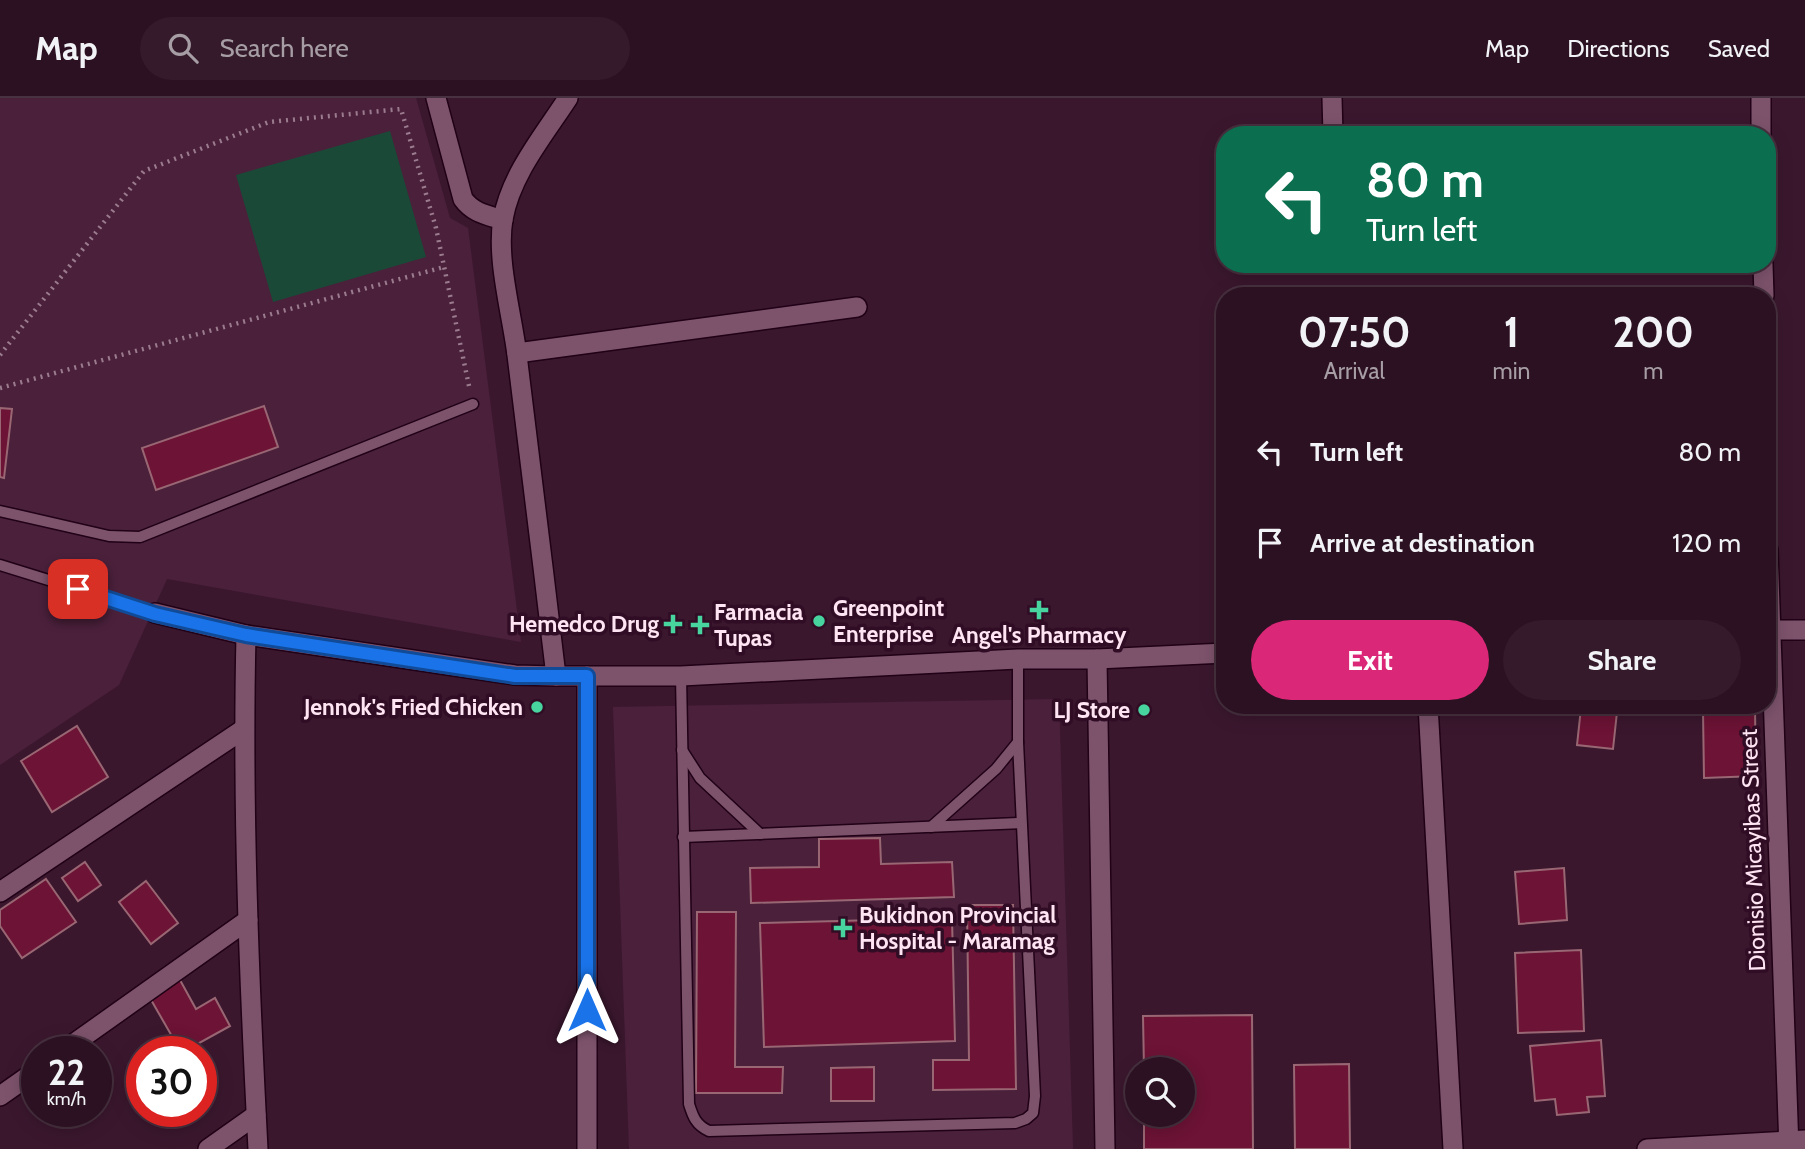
<!DOCTYPE html>
<style>
:root{--surface:#2c1122;--page:#341a2a;--text:#f1f3f6;--muted:#a69da5;--line:#483140;--accent:#db2777}
body{margin:0;font-family:Cabin,sans-serif;background:var(--page);color:var(--text);height:100vh;display:flex;flex-direction:column;font-size:26px;white-space:nowrap}
*{box-sizing:border-box;margin:0}
p{font-size:23px;color:var(--muted)}
.icon{flex:none;width:38px;height:38px;fill:none;stroke:currentColor;stroke-width:2;stroke-linecap:round;stroke-linejoin:round}
.map{position:relative;flex:1;overflow:hidden}
.sheet{position:absolute;left:1216px;top:189px;width:560px;height:427px;display:flex;flex-direction:column;background:var(--surface);border-radius:28px;box-shadow:0 4px 18px #0003,0 0 0 2px var(--line)}
.sheet>*{flex:none}
.banner{position:absolute;left:1216px;top:28px;width:560px;height:147px;border-radius:28px;box-shadow:0 4px 18px #0003,0 0 0 2px var(--line);background:#0b6e4f;color:#fff;overflow:hidden}
.fabs{position:absolute;left:1125px;top:959px;display:grid;gap:14px}
.fabs a{display:grid;place-items:center;width:70px;height:70px;border-radius:50%;background:var(--surface);box-shadow:0 4px 18px #0003,0 0 0 2px var(--line);font-size:35px}
.speed{position:absolute;left:21px;top:938px;display:flex;gap:14px;font-size:35px;font-weight:700;text-align:center}
.speed>*{display:grid;place-content:center;width:91px;height:91px;border-radius:50%;background:var(--surface);box-shadow:0 4px 18px #0003,0 0 0 2px var(--line);line-height:1}
.speed small{font-size:18px;font-weight:400}
.speed .limit{border:10px solid #d22;background:#fff;color:#111}
.pin{position:absolute;display:grid;place-items:center;width:60px;height:60px;color:#fff;margin:-30px;border-radius:14px;box-shadow:0 4px 10px #0006}
.me{position:absolute;width:77px;margin:-38px;rotate:0deg;stroke-linejoin:round;filter:drop-shadow(0 0 5px #0008)}
.turn{display:flex;align-items:center;gap:24px;height:147px;padding:0 35px;font-size:32px}
.turn .icon{width:91px;height:91px;stroke-width:2.5}
.turn b{display:block;font-size:49px;line-height:60px}
.eta{display:flex;justify-content:space-evenly;align-items:center;height:119px;text-align:center}
.eta b{font-size:42px;font-weight:800;line-height:49px}
.primary-button{display:flex;gap:14px;margin-top:auto;padding:14px 35px}
.primary-button a{flex:1;height:80px;border-radius:42px;background:var(--accent);color:#fff;font-size:28px;font-weight:800;line-height:80px;text-align:center}
.primary-button a+a{background:var(--page);color:var(--text)}
ul{padding:0;list-style:none}
li{display:flex;align-items:center;gap:21px;height:91px;padding:0 35px}
li div{flex:1}
li b{display:block;font-size:26px}
li em{font-style:normal}
header{display:flex;align-items:center;gap:42px;box-sizing:border-box;height:98px;padding:0 35px;background:var(--surface);border-bottom:2px solid var(--line)}
header strong{font-size:33px}
nav{display:flex;gap:38px;margin-inline-start:auto;font-size:24px}
.search{width:490px;height:63px;background:var(--page);display:flex;align-items:center;gap:18px;box-sizing:border-box;padding:0 24px;border-radius:38px;color:var(--muted);font-size:26px}
.map>svg:first-child{display:block}
</style>
<header>
<strong>Map</strong>
<div class="search"><svg class="icon" aria-label="search" viewBox="0 0 24 24"><circle cx="10" cy="10" r="6"/><path d="M15 15l6 6"/></svg>Search here</div>
<nav><a>Map</a><a>Directions</a><a>Saved</a></nav>
</header>
<div class="map">
<svg width="1805" height="1051" viewBox="0 0 1805 1051">
<rect width="100%" height="100%" fill="#3b172e"/>
<g fill="#4b203b">
<polygon points="0,0 416,0 450,120 468,130 521,544 167,481 119,587 0,667"/>
<polygon points="1059,601 1073,1051 629,1051 613,609"/>
</g>
<polygon fill="#1a4a37" points="390,33 426,159 273,204 236,77"/>
<g fill="#6d1335" stroke="#996773" stroke-width="2">
<polygon points="264,308 278,349 156,392 142,350"/>
<polygon points="0,310 12,311 4,380 0,379"/>
<polygon points="1581,610 1617,614 1613,651 1577,647"/>
<polygon points="1755,611 1756,678 1704,680 1703,613"/>
<polygon points="77,628 108,679 52,714 21,663"/>
<polygon points="880,740 881,766 952,764 954,799 751,805 750,770 819,769 819,741"/>
<polygon points="85,764 101,787 78,803 62,780"/>
<polygon points="1564,770 1567,822 1519,826 1515,774"/>
<polygon points="46,781 76,824 22,860 0,828 0,812"/>
<polygon points="146,783 178,825 151,846 119,804"/>
<polygon points="967,807 1013,807 1016,991 933,992 933,962 969,962"/>
<polygon points="697,814 736,814 735,969 783,969 782,995 696,995"/>
<polygon points="952,820 955,943 764,949 760,825"/>
<polygon points="1581,852 1584,933 1518,935 1515,855"/>
<polygon points="180,882 196,911 215,900 230,928 183,954 181,954 150,900"/>
<polygon points="1252,917 1253,1051 1144,1051 1144,1017 1183,1017 1183,971 1144,971 1143,918"/>
<polygon points="1601,942 1605,998 1587,999 1589,1014 1557,1017 1555,1001 1535,1003 1530,948"/>
<polygon points="1349,966 1350,1051 1295,1051 1294,967"/>
<polygon points="874,969 874,1003 831,1003 831,970"/>
</g>
<g fill="none" stroke-linecap="round" stroke-linejoin="round">
<g stroke="#200116" stroke-width="13">
<g id="service">
<polyline points="0,413 109,438 140,439 473,306"/>
<polyline points="0,467 155,515"/>
<path d="M681 578 689 1006C693 1019 696 1027 709 1033L1015 1025 1026 1021 1033 1015 1035 998 1018 644V561"/>
<polyline points="682,652 700,680 760,736"/>
<polyline points="931,729 996,671 1018,644"/>
<polyline points="683,739 1021,725"/>
</g>
</g>
<g stroke="#200116" stroke-width="22">
<g id="minor">
<path d="M436 0 463 101C473 115 487 117 503 122"/>
<polyline points="1332,0 1333,37"/>
<polyline points="517,255 857,209"/>
<polyline points="155,515 246,537 515,577 556,578"/>
<path d="M246 537C242 708 249 880 258 1051"/>
<polyline points="1097,561 1105,1051"/>
<polyline points="1428,607 1453,1051"/>
<polyline points="0,794 244,631"/>
<polyline points="62,954 248,822"/>
<polyline points="0,998 37,972"/>
<polyline points="208,1051 256,1017"/>
<polyline points="587,1051 587,578"/>
<polyline points="1647,1051 1805,1042"/>
</g>
</g>
<g stroke="#200116" stroke-width="22">
<g id="tertiary">
<path d="M568 0C544 37 511 76 503 121 496 161 512 216 517 257 531 364 543 471 556 578H681L1018 561H1097L1225 555"/>
<polyline points="1761,0 1761,37"/>
<polyline points="1763,166 1764,198"/>
<polyline points="1768,452 1789,1051"/>
<polyline points="1768,532 1805,532"/>
</g>
</g>
<g stroke="#9b7b8e" stroke-width="4.5" stroke-dasharray="2 5" stroke-linecap="butt">
<polyline points="0,257 144,73 269,24 401,11 436,130 469,288"/>
<polyline points="0,290 444,169"/>
</g>
<use href="#service" stroke="#7d536c" stroke-width="10"/>
<use href="#minor" stroke="#7d536c" stroke-width="19"/>
<use href="#tertiary" stroke="#7d536c" stroke-width="19"/>
</g>
<g fill="none" stroke-linecap="round" stroke-linejoin="round">
<g stroke="#114b97" stroke-width="18">
<polyline id="route" points="78,491 155,516 246,537 515,578 587,578 587,912"/>
</g>
<use href="#route" stroke="#1a73e8" stroke-width="12"/>
</g>
<g fill="#47d49e" stroke="#300d24" stroke-width="2.5">
<path d="M1035.5 501.5h7v7h7v7h-7v7h-7v-7h-7v-7h7z"/>
<circle cx="819" cy="523" r="7"/>
<path d="M669.5 515.5h7v7h7v7h-7v7h-7v-7h-7v-7h7z"/>
<path d="M696.5 516.5h7v7h7v7h-7v7h-7v-7h-7v-7h7z"/>
<circle cx="537" cy="609" r="7"/>
<circle cx="1144" cy="612" r="7"/>
<path d="M839.5 819.5h7v7h7v7h-7v7h-7v-7h-7v-7h7z"/>
</g>
<g text-anchor="middle" dominant-baseline="central" stroke-width="7" stroke-linejoin="round" paint-order="stroke">
<g font-size="23" font-weight="bold" fill="#ffe5f3" stroke="#300d24" text-anchor="start">
<text x="833" y="510">Greenpoint<tspan x="833" dy="26">Enterprise</tspan></text>
<text x="714" y="514">Farmacia<tspan x="714" dy="26">Tupas</tspan></text>
<text x="659" y="526" text-anchor="end">Hemedco Drug</text>
<text x="1039" y="537" text-anchor="middle">Angel's Pharmacy</text>
<text x="523" y="609" text-anchor="end">Jennok's Fried Chicken</text>
<text x="1130" y="612" text-anchor="end">LJ Store</text>
<text x="859" y="817">Bukidnon Provincial<tspan x="859" dy="26">Hospital - Maramag</tspan></text>
</g>
<g font-size="23" fill="#ffe5f3" stroke="#300d24">
<text transform="translate(1753 752) rotate(-92)">Dionisio Micayibas Street</text>
</g>
</g>
</svg>
<div class="fabs">
<a><svg class="icon" aria-label="search" viewBox="0 0 24 24"><circle cx="10" cy="10" r="6"/><path d="M15 15l6 6"/></svg></a>
</div>
<div class="speed"><div>22<small>km/h</small></div><div class="limit">30</div></div>
<div class="pin" style="left:78px;top:491px;background:#d93025"><svg class="icon" aria-label="arrive" viewBox="0 0 24 24"><path d="M6 21V4h12l-3 4 3 4H6"/></svg></div>
<svg class="me" style="left:587px;top:912px" viewBox="-20 -20 40 40"><path d="M0-17L14 15 0 8-14 15z" fill="#1a73e8" stroke="#fff" stroke-width="4"/></svg>
<div class="banner">
<div class="turn"><svg class="icon" aria-label="left" viewBox="0 0 24 24"><path d="M17 20v-9H6M10 6l-5 5 5 5"/></svg><div><b>80 m</b>Turn left</div></div>
</div>
<section class="sheet">
<div class="eta">
<div><b>07:50</b><p>Arrival</p></div>
<div><b>1</b><p>min</p></div>
<div><b>200</b><p>m</p></div>
</div>
<ul>
<li><svg class="icon" aria-label="left" viewBox="0 0 24 24"><path d="M17 20v-9H6M10 6l-5 5 5 5"/></svg><div><b>Turn left</b></div><em>80 m</em></li>
<li><svg class="icon" aria-label="arrive" viewBox="0 0 24 24"><path d="M6 21V4h12l-3 4 3 4H6"/></svg><div><b>Arrive at destination</b></div><em>120 m</em></li>
</ul>
<div class="primary-button"><a>Exit</a><a>Share</a></div>
</section>
</div>
